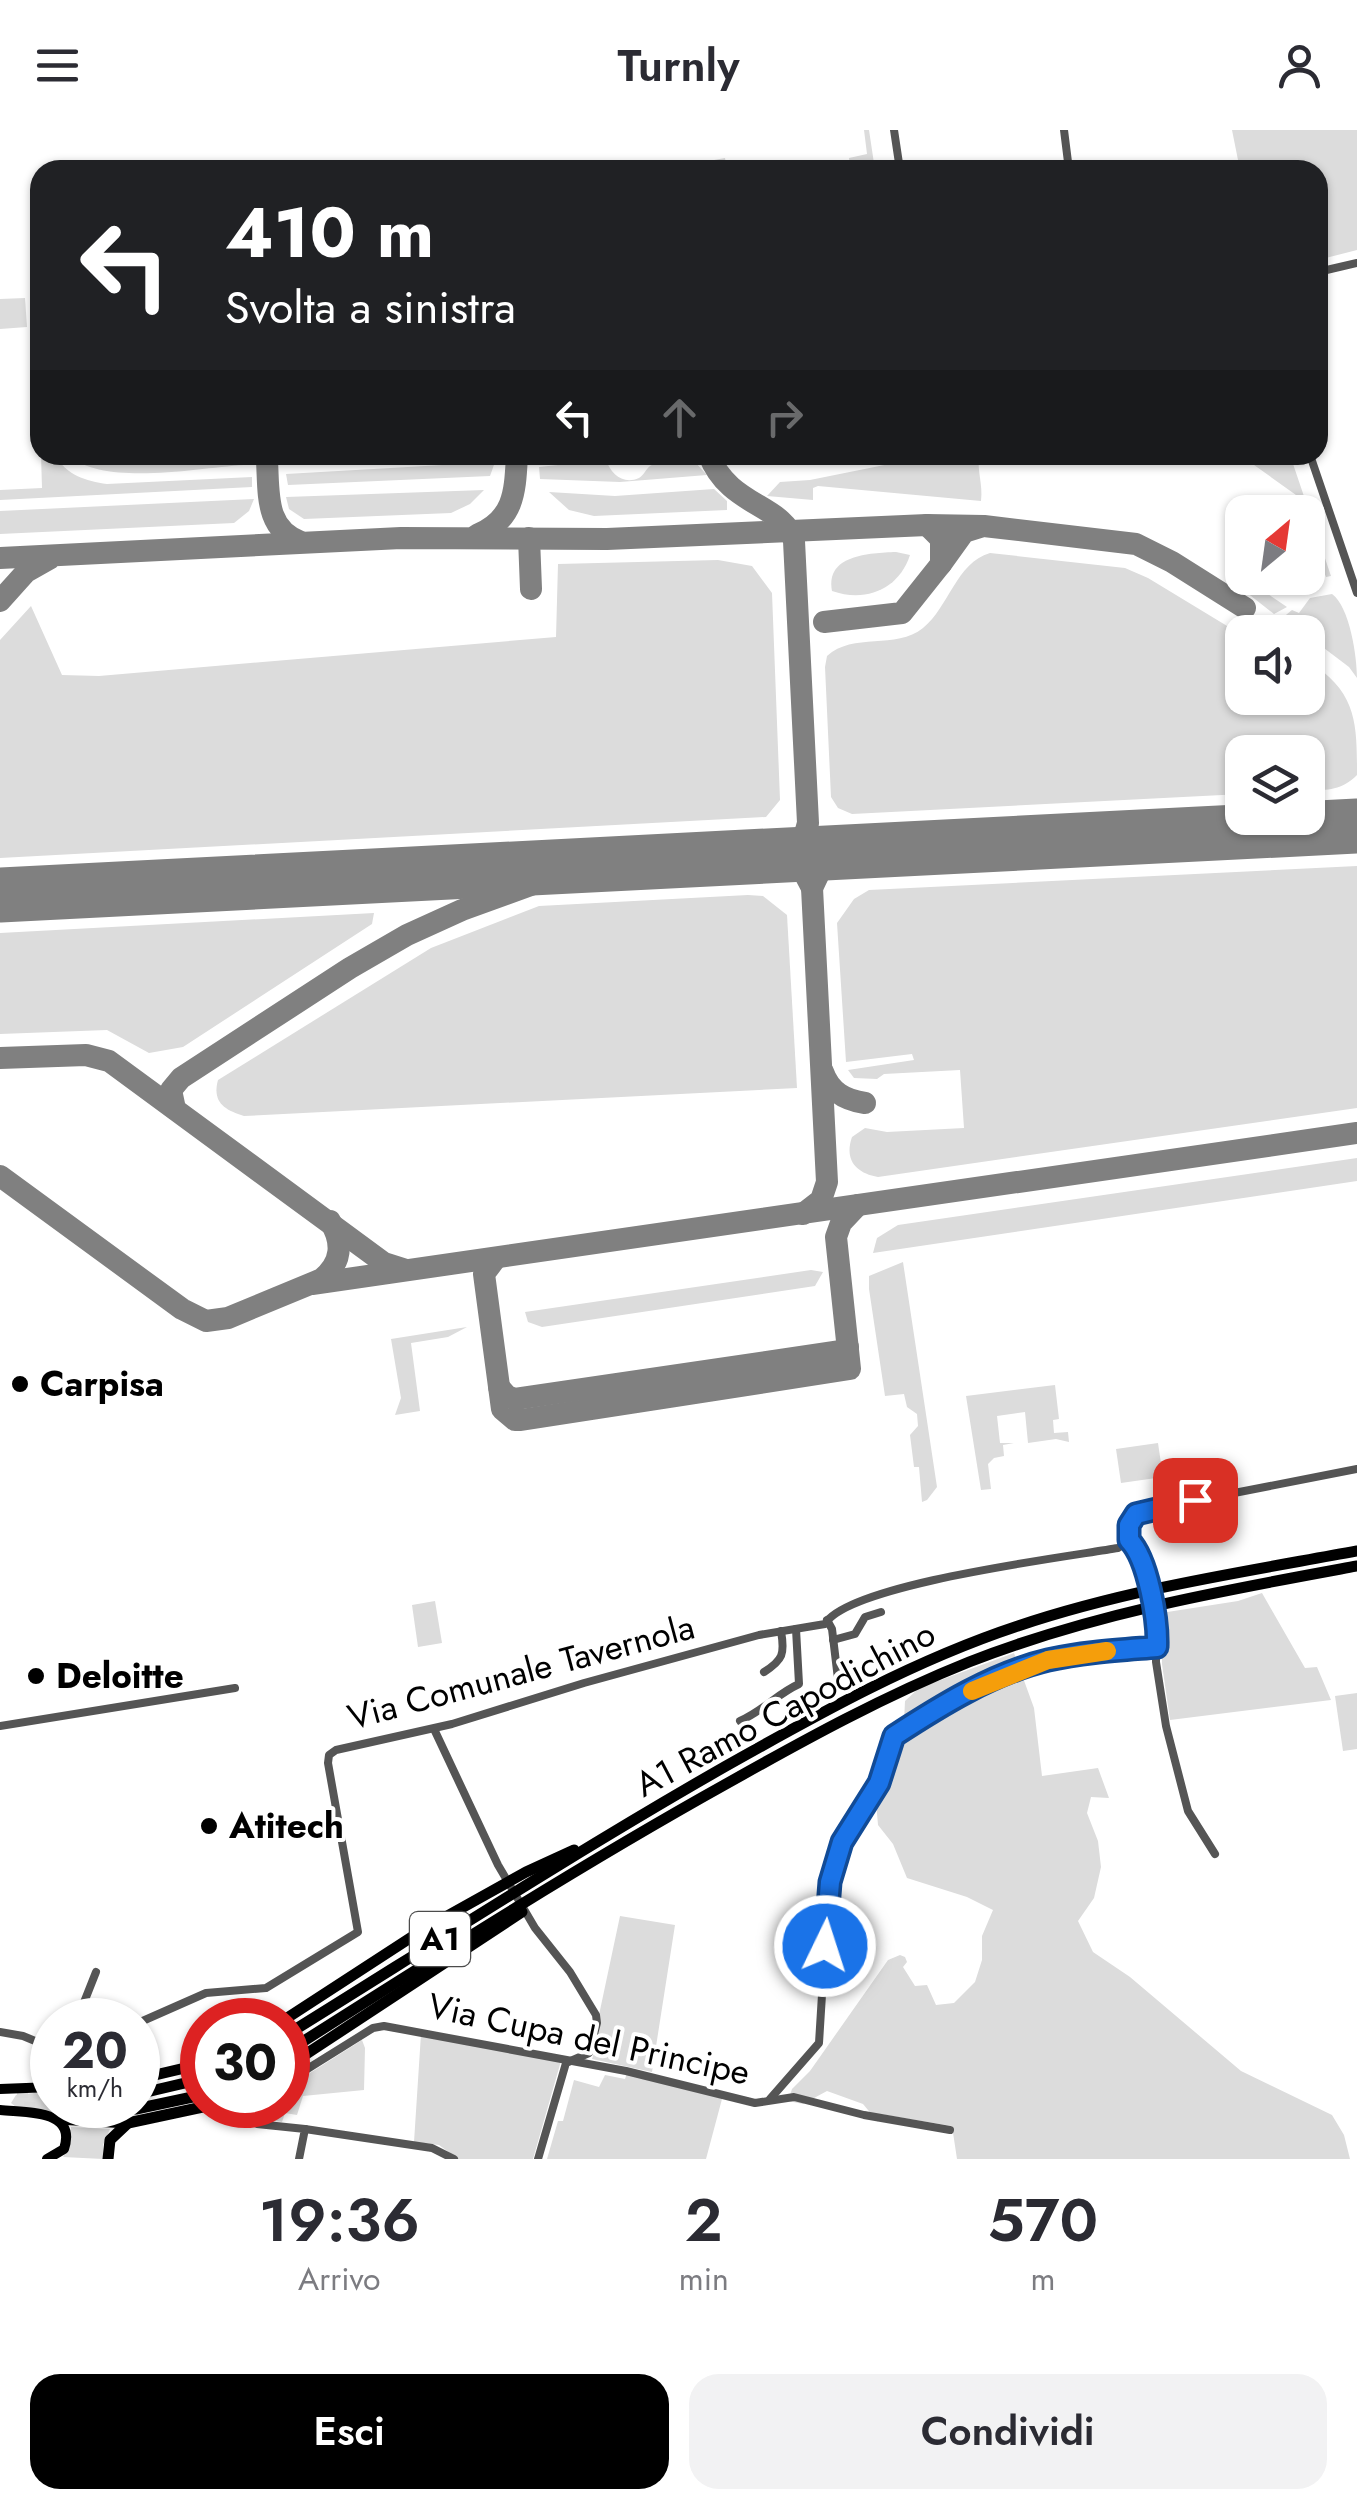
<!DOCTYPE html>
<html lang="it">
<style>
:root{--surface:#fff;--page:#f2f2f3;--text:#2b2b33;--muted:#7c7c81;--accent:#000}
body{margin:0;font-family:Jost,sans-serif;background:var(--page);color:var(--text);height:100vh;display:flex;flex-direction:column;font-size:38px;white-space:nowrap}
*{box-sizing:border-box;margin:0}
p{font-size:32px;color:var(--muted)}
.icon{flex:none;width:55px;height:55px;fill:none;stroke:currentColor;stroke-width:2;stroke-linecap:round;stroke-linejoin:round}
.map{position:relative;height:2029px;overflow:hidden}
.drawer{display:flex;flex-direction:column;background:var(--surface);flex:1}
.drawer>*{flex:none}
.hud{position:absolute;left:30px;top:30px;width:1298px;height:305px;border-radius:30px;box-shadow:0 2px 8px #0004;background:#202124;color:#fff;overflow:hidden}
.needle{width:65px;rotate:29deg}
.controls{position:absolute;left:1225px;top:365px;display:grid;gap:20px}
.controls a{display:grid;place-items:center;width:100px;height:100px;border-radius:20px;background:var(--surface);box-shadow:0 2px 8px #0004;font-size:50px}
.speed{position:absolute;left:30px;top:1868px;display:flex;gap:20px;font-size:50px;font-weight:700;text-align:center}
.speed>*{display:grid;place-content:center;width:130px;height:130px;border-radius:50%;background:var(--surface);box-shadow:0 2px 8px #0004;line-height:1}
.speed small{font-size:25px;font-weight:400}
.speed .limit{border:15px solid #d22;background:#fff;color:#111}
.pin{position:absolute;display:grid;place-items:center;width:85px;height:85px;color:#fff;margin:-42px;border-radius:20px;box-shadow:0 5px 15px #0006}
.me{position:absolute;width:110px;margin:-55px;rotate:4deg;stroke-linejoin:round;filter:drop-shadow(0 0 8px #0008)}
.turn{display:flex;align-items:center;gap:35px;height:210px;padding:0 30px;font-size:45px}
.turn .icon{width:130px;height:130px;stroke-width:2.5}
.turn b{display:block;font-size:70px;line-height:85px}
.lanes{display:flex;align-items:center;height:95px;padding:0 30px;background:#0003;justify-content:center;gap:50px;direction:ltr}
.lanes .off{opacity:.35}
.eta{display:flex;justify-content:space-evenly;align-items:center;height:170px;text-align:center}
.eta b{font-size:60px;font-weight:600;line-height:70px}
.primary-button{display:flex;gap:20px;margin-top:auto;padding:20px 30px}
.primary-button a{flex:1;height:115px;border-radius:30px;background:var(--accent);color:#fff;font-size:40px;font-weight:600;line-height:115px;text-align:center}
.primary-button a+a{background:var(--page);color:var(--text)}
header{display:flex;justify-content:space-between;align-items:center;height:130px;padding:0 30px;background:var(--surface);font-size:45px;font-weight:600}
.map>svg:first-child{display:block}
</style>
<header><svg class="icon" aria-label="menu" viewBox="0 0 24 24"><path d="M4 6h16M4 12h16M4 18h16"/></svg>Turnly<svg class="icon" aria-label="person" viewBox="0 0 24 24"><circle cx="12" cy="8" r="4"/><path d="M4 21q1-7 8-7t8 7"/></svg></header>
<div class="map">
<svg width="1357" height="2029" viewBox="0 0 1357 2029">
<rect width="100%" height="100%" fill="#fff"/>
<g fill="#dcdcdc">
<polygon points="864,0 869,0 875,40 837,40 850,36 849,28 867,24"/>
<polygon points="1232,0 1357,0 1357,120 1318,130 1318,40 1240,40"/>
<polygon points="725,28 727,40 674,40 676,37"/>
<polygon points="31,149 40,154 40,311"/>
<polygon points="25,168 27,197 0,199 0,169"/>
<path d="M41 325H55C66 345 86 351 107 354L252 347V357L0 370V360L42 358Z"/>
<path d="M68 325H233L244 335C196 338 104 357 68 325Z"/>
<polygon points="291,325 446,325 286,332"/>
<path d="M934 325H979C977 342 983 354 981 371L818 356 813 358V370L767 366 780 352 810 350Z"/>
<polygon points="1240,325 1290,325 1331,446 1326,447 1323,439 1308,430 1308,382 1290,382 1296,365"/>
<path d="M606 330C611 344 623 355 639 348 644 345 646 339 650 336 660 329 682 330 693 330L707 345 620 352 540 349 539 337Z"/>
<polygon points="495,332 490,346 288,355 286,344"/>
<polygon points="714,359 727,371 727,380 594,386 569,380 549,362 615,366"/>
<polygon points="484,360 470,374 451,383 304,389 289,379 286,367"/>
<polygon points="254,369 249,381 234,393 0,404 0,381"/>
<path d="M896 422 910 425C899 459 866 473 832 461 825 425 869 423 896 422Z"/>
<path d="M990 423 1125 438 1148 448 1237 502 1241 497 1251 496 1261 502H1242V568H1308V531C1357 562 1357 592 1357 645 1342 660 1328 660 1308 661V622H1242V664L852 684 838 678 831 667 825 537 827 526C853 502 896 520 923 498 949 477 956 433 990 423Z"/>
<polygon points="718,430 752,436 772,463 780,670 766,687 0,728 0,510 31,476 62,545 99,546 556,507 558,434"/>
<polygon points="1247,448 1264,448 1259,458 1287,477 1274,484 1246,462"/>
<path d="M1332 464C1350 477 1357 527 1357 548L1349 537 1308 506V502L1281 489 1292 480 1299 483 1310 468Z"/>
<path d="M1357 736V978L878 1047C856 1043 844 1030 852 1007L865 998 887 1002 964 998 960 940 884 944 877 949 854 948 848 940 914 930 912 924 846 932 837 793 854 769 869 760Z"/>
<path d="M748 765 763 766 787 785 797 958 244 986C224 980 212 972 218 950L431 818 539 776Z"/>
<polygon points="374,783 372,794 183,917 149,923 107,900 0,904 0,803"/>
<polygon points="1357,1028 1357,1051 873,1123 877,1108 898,1095"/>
<polygon points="903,1132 937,1357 927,1370 922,1372 919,1337 914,1337 910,1305 918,1296 917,1284 907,1277 904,1264 885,1266 869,1159 869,1146"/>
<polygon points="811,1140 823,1142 815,1156 542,1197 528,1192 525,1182"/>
<polygon points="467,1197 448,1207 411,1213 420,1281 395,1285 401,1268 391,1209"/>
<polygon points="1055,1255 1059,1289 1053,1290 1054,1303 1068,1302 1069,1312 1056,1309 1028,1313 1025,1282 997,1286 1000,1313 1014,1313 1003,1315 1004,1326 994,1328 988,1334 991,1359 981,1360 966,1266"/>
<polygon points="1158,1313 1163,1347 1121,1353 1116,1319"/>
<polygon points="1262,1463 1305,1538 1317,1537 1331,1570 1170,1590 1162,1534 1161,1483 1238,1471"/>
<polygon points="435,1471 442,1513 418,1517 412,1475"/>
<polygon points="1014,1523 1034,1578 1042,1646 1098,1638 1109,1668 1091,1667 1087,1683 1098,1711 1101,1737 1094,1768 1078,1791 1093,1822 1130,1847 1241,1941 1332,1985 1344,2005 1350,2029 957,2029 952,1996 880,1984 878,1992 863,1974 827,1961 803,1974 788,1971 792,1959 810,1941 888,1830 900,1825 905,1827 907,1832 903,1837 915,1856 927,1855 936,1875 954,1873 975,1852 982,1830 982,1806 993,1780 967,1767 907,1748 893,1714 878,1695 876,1672 891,1638 904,1592 905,1571 919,1558"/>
<polygon points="1357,1563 1357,1619 1343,1621 1335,1566"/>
<polygon points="620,1786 675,1795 652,1942 592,1929 597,1914 599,1885"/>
<polygon points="421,1904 561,1931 533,2029 458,2029 439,2015 414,2012"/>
<polygon points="362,1910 365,1918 364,1960 303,1966 297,1985 285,1983 282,1992 265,1989 259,1985 261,1975 288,1975 288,1957"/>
<polygon points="627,1943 679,1953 722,1969 706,2029 547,2029 558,1991 563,1991 574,1950 599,1957 605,1945 625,1949"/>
<polygon points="52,1961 52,1975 72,1975 77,1985 16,1977 11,1973 16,1965"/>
<polygon points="71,1997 110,1999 103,2015 103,2029 63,2027 71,2013"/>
</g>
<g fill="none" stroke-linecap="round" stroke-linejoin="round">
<g stroke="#808080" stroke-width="22">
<path d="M709 325C729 377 784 374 794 411L808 693C804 711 795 723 776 725"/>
<path d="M267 331C269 364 265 399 301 412"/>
<polyline points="927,395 941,409 941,434 964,402 980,397"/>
<path d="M477 405C515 389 515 361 517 325"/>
<polyline points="529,408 531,459"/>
<polyline points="0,428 401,408 607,409 927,395 984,396 1136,414 1172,432 1245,478"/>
<polyline points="0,471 26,442 49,429"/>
<polyline points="824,492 902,483 941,434"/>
<polyline points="776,725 802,739 812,758 827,1052 821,1070 803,1084"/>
<polyline points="812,758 822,737 843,722"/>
<polyline points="0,928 86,925 109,931 384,1133 406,1140"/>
<path d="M823 942C830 962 845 970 865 973"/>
<polyline points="175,979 171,960 181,948 350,838 407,805 462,780 586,735"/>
<path d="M0 1046 182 1179 206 1191 228 1188 322 1149C342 1132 343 1113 330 1091"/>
<polyline points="496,1128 484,1144 502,1279 515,1290 521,1290 850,1239 836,1107 841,1093 858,1075"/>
<polyline points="312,1154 1357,1003"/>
<polyline points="499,1257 507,1266 515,1269 841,1221 848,1217"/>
</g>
<polyline stroke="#808080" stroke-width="55" points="0,765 1357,696"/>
<g stroke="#d9d9d9" stroke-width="11" stroke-dasharray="11 5.5" stroke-linecap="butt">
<polyline points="17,1962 52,1964"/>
<polyline points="24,1977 75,1980"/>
</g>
<g stroke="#555" stroke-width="8">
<polyline points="894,0 900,40"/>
<polyline points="1064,0 1069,40"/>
<polyline points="1318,142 1357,133"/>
<polyline points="1310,325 1357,463"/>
<polyline points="1129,1410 1140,1426 1156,1490 1156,1532 1166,1596 1188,1681 1215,1724"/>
<polyline points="827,1490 832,1499 838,1549"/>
<polyline points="833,1510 855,1504 865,1487 881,1482"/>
<path d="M764 1542C783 1530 785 1524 781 1501"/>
<path d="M740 1591C763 1581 777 1564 799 1554L796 1499"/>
<polyline points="0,1596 235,1558"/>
<polyline points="434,1599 498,1735 535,1798 570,1842 596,1885 597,1893 589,1923 566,1933 538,2029"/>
<path d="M890 1619 894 1605C940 1576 993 1543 1048 1530 1084 1522 1121 1520 1157 1517"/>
<polyline points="77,1890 96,1842"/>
<path d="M138 1893 206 1863 266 1858 358 1802 328 1633 329 1625 336 1620 452 1594 584 1553 759 1505 825 1494C848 1454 1066 1427 1118 1418L1129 1410 1131 1388 1147 1380 1357 1339"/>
<polyline points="0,1902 23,1906 52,1918"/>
<polyline points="288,1951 373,1898 384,1896 626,1941 755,1973 794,1967 864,1985 950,2000"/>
<polyline points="770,1969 819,1913 829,1752 842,1712 879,1653 890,1619 887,1615"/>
<polyline points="253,1975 249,1986 257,1994 305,1999 299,2029"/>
<polyline points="305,1999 432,2018 454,2029"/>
</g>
<g stroke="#000" stroke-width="10">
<polyline points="0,1959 52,1957"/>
<path d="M0 1980C27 1983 77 1979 64 2019L47 2029"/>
</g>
<g stroke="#000" stroke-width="11">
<polyline points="284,1890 424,1799 526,1742 574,1720"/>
<path d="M288 1904C433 1814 577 1721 726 1636 820 1583 915 1530 1018 1496 1128 1459 1243 1442 1357 1421"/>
<path d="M288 1921C433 1829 577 1737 726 1654 806 1609 884 1566 969 1532 1094 1483 1226 1460 1357 1436"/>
<polyline points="288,1936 522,1782"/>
<polyline points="138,1949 202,1934"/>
<polyline points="138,1964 202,1949"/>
<polyline points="75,1980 136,1979 202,1965"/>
<polyline points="58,1989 128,1993 212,1975"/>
<polyline points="108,2029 110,2010 128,1993"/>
</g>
</g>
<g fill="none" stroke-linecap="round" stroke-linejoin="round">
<g stroke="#114b97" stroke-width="25">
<path id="route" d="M825 1816 830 1752 842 1712 879 1653 894 1606C940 1576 993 1543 1048 1530 1084 1522 1121 1520 1157 1517 1158 1490 1148 1429 1129 1410V1395L1136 1384 1195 1370"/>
</g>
<use href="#route" stroke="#1a73e8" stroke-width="18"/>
<polyline stroke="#f59e0b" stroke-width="18" points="972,1561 1048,1530 1107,1521"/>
</g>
<g fill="#000" stroke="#fff" stroke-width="4">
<circle cx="20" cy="1254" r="10"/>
<circle cx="36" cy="1546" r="10"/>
<circle cx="209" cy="1696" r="10"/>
</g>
<g text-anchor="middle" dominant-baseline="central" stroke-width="8" stroke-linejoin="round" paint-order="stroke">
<rect fill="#fff" stroke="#4c4c4c" stroke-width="2.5" x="410" y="1782" width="60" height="54" rx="8"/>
<g font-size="32" font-weight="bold" fill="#000">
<text x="440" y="1809">A1</text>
</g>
<g font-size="35" font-weight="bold" fill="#000" stroke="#fff" text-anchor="start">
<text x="40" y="1254">Carpisa</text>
<text x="56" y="1546">Deloitte</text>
<text x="229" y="1696">Atitech</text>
</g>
<g font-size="35" fill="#000" stroke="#fff">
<text transform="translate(521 1542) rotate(-15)">Via Comunale Tavernola</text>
<text transform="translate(785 1579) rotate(-28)">A1 Ramo Capodichino</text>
<text transform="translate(589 1909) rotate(12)">Via Cupa del Principe</text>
</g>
</g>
</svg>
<div class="controls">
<a><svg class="needle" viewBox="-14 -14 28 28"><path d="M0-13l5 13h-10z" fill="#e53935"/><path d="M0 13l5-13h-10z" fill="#7c7c81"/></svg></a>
<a><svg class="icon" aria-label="sound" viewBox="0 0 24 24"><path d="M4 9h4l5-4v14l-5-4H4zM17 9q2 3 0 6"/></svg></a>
<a><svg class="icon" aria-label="layers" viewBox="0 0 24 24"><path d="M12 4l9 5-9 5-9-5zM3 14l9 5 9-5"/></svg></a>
</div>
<div class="speed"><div>20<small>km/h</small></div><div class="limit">30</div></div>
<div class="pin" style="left:1195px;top:1370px;background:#d93025"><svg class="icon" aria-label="arrive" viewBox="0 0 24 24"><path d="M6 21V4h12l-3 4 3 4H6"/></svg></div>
<svg class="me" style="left:825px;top:1816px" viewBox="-20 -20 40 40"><circle r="17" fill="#1a73e8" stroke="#fff" stroke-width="3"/><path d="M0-11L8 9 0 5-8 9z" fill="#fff"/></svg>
<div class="hud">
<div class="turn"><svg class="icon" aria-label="left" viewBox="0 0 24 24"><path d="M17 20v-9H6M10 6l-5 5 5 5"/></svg><div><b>410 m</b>Svolta a sinistra</div></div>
<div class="lanes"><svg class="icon" aria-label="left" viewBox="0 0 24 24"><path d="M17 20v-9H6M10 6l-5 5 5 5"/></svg><svg class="icon off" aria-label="ahead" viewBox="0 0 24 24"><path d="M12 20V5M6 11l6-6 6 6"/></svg><svg class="icon off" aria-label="right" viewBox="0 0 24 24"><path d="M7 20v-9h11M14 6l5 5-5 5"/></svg></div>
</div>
</div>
<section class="drawer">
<div class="eta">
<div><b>19:36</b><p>Arrivo</p></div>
<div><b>2</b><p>min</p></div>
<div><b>570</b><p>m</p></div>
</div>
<div class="primary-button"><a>Esci</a><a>Condividi</a></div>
</section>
